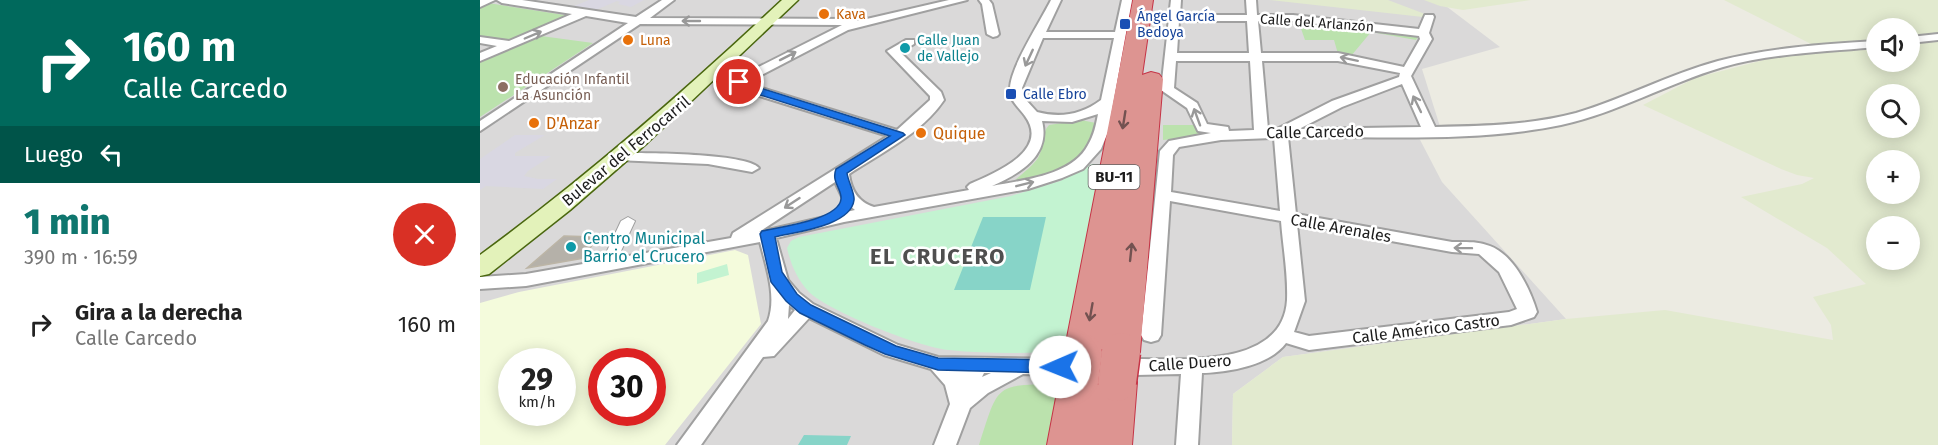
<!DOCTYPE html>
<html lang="es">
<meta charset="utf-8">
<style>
:root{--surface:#fff;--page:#f6f6f6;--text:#222;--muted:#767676;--accent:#0f766e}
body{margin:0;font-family:"Fira Sans",sans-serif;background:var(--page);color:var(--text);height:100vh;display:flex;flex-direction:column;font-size:22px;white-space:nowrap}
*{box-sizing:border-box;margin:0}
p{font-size:20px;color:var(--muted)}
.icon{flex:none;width:33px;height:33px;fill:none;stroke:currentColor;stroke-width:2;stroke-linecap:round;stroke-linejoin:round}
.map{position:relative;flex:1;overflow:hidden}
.sheet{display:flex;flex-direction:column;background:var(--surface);width:480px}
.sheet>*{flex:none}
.guide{background:#00695c;color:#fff;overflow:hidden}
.tools{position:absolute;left:1386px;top:18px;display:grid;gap:12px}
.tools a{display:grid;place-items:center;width:54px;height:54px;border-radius:50%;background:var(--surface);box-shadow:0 3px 15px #0003;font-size:30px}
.speed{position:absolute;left:18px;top:348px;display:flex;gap:12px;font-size:30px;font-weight:700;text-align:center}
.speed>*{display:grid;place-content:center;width:78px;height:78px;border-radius:50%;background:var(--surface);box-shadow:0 3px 15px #0003;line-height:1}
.speed small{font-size:15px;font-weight:400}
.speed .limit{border:9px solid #d22;background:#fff;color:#111}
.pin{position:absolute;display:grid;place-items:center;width:51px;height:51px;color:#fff;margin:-26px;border:3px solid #fff;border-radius:50%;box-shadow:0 2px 6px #0007}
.me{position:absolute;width:66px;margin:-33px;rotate:269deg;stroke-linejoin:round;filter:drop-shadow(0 0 4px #0008)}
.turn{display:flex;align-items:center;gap:21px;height:126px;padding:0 24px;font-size:27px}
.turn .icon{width:78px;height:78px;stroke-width:2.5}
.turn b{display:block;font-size:42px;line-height:51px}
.then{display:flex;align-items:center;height:57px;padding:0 24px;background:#0003;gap:12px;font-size:22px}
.round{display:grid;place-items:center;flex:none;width:63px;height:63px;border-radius:32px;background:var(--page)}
.overview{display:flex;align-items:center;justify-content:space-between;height:102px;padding:0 24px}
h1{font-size:36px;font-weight:800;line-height:45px;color:var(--accent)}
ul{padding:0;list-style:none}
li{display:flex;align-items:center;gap:18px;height:78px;padding:0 24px}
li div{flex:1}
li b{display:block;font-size:22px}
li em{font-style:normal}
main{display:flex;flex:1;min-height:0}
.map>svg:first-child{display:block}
</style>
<main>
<section class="sheet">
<div class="guide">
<div class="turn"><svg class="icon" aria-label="right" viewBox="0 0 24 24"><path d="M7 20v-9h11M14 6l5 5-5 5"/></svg><div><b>160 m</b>Calle Carcedo</div></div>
<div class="then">Luego<svg class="icon" aria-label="left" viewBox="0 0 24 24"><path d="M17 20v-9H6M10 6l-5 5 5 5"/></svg></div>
</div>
<div class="overview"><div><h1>1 min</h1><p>390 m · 16:59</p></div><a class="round" style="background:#d93025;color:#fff"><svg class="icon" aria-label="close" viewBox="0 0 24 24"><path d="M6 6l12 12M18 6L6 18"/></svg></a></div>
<ul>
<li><svg class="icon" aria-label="right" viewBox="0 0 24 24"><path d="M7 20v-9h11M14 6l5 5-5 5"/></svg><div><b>Gira a la derecha</b><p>Calle Carcedo</p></div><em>160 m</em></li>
</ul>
</section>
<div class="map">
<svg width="1458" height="445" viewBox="0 0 1458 445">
<rect width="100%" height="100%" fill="#ecebe2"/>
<path fill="#dad9d9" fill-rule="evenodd" d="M0 0H958L1020 47 942 69 962 133 937 134 962 182 1086 319 803 357 753 394 752 445H0ZM32 362H82V412H32ZM122 362H172V412H122Z"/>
<path fill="#f4fbdc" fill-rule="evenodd" d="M255 250 268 255 281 324 185 445H0V303L39 292ZM32 362H82V412H32ZM122 362H172V412H122Z"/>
<g fill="#e2eacf" fill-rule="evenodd">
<polygon points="789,0 908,0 945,14 943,17"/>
<polygon points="944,0 1051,0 983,10 960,6"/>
<polygon points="1244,0 1458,0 1458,34 1430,37 1430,28 1396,28 1396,40 1333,45"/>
<path d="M1458 41V445H752L753 394 803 357 1086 319 1185 310 1353 340 1351 325 1333 297 1386 284 1347 248 1261 197 1322 184 1334 178 1317 175 1301 169 1163 105 1215 78 1299 56 1396 46V62H1430V43ZM1396 94H1430V128H1396ZM1396 160H1430V194H1396ZM1396 226H1430V260H1396Z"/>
</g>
<g fill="#bbe2ad">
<polygon points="8,3 91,16 32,41 0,36 0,6"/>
<polygon points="818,20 929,35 938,37 936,40 891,32 871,56 858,54 854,40 825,40"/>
<polygon points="61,36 113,43 0,117 0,61"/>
<path d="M601 120 616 123V127C600 169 574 171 535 184L532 183C540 175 552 167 558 158 564 148 561 133 569 125Z"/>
<polygon points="683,125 715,125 717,128 758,132 683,140"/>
<path d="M580 384 568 445H499C519 383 514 385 580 384Z"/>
</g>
<g fill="#c3f3d1">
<path d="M612 164 621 165 584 352C546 353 506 354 469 350 441 348 348 311 329 292 317 279 311 265 307 248L311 241 319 237 531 196 580 181Z"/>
<polygon points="247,264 249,275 217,284 217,273"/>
</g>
<g fill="#87d4c8">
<polygon points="503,217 566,217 550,290 474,290"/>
<polygon points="324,435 371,436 367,445 318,445"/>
</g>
<g fill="#d9d7e2">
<polygon points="109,0 164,0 151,7 138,4 140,2 137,1 116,10 94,6"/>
<polygon points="35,135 65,135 35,153 35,156 71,156 48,171 44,176 58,179 77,179 63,189 6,186 0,190 0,159"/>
</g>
<polygon fill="#b5b1a9" stroke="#bcb5a6" stroke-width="1.5" points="84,236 117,237 104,258 47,268"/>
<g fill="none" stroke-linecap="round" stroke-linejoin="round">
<g stroke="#a0a0a0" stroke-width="2">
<polygon id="pedestrian" points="148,217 155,221 134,266 132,269 122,269 120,266 141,221"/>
</g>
<g stroke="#a0a0a0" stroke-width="4">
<g id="minor">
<polygon points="0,0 15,0 0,7"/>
<path d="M17 0H42L156 17 182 0H194L170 18 373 19 378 21 469 0H487L368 30 266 83 417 130 450 100V96L407 51 426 40H434V44L420 52 461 92 464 100C442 133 401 153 369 174 371 190 378 202 394 207L489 190 487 187 490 184C513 174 571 151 545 116 539 107 529 101 530 88 531 66 560 22 571 0H581L566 32H635L642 0H652L628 132 621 149 603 169 582 178 548 189 364 222 296 238 308 280 319 293 333 304 418 345 458 357 580 359 587 362 590 367 587 372 580 375 543 374 508 393 490 408 476 445H454L470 404 465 385 451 369 404 355 329 318 294 356 283 357 221 445H197L288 321C297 296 286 266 280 242L46 286 0 289V277L46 274 251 238 253 233 408 136 260 90 253 85 255 79 362 25 160 24 0 131V121L148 23 106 16 0 61V53L17 46 0 43V37L29 41 92 14 22 3ZM563 38H634L621 100C601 115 580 118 557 112L546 100 542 88ZM618 114C616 125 614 135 608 145 592 176 542 180 512 186 539 174 571 156 562 121L592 122ZM355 182 364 201 375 210 279 232ZM309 305 315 310 308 319ZM504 373H511L502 377Z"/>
<polygon points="499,0 509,0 512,4 519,34 517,36 513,37 507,34 502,4"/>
<path d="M691 0H701L700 15H767L766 0H776L777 15H813L939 29 945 15H953L954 17 949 33 952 39 931 76 955 127C1001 126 1051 125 1096 113 1144 99 1189 74 1238 61 1289 48 1343 44 1396 41V47C1345 52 1293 53 1243 67 1188 83 1137 113 1081 125 994 143 897 136 808 137L816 214 972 242C985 242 998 241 1010 246 1034 255 1050 289 1057 312L1054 317 1031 325 829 350 806 343C789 366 748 372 722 373L718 445H696L701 374 656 375 649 372 646 367 649 362 656 359C703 359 803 368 807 300 808 274 803 247 801 221L690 201 681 335 678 340 671 342 664 340 661 335 680 151 689 141 731 133 718 131 707 108 681 90ZM699 21H767L769 53H697ZM778 21H813L939 36 940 39 924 67 858 53H781ZM696 61H770L774 130 749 131 748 127 727 124 717 103 694 88ZM782 61H858L920 73 919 77 852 101 797 129H788ZM922 84 941 127 819 129 862 107ZM794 138 800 211 691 192 693 155 699 147 741 140ZM817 224 972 252 999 254 1019 272 1037 309 1029 312 829 336 814 332 825 301Z"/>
<polygon points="1458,34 1458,40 1430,43 1430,37"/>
<path d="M141 153C165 153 266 153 279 168L272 172 228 164 136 160 134 157Z"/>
</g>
</g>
<g stroke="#4a670f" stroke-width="3">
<path id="secondary" d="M302 0H318L167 143 90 210 9 274 0 276V255C107 177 206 90 302 0Z"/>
</g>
<g stroke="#c53446" stroke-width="2">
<g id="motorway">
<polygon points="653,0 673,0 662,75 671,72 679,74 683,79 660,352 655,362 641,366 627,362 622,353 617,363 603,367 589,363 584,353"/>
<polygon points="599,367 613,371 618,380 623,371 637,367 651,371 657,382 652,445 567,445 579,382 585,371"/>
</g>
</g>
<use href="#pedestrian" fill="#fff" fill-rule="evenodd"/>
<use href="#minor" fill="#fff" fill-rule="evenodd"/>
<use href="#secondary" fill="#e3f2ba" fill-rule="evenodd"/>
<use href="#motorway" fill="#dd9491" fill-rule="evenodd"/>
<g stroke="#c53446" stroke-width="41" stroke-linecap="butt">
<g id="motorway-bridge">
<polyline points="599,382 603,353"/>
<polyline points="637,382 641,352"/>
</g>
</g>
<use href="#motorway-bridge" stroke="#dd9491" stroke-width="38"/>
</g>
<defs><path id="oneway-shaft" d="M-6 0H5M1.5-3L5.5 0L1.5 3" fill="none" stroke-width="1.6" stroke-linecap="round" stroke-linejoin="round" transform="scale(1.5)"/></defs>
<g stroke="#999">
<use href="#oneway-shaft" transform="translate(211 21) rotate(-180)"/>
<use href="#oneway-shaft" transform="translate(53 35) rotate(-23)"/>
<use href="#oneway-shaft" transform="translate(308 56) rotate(-27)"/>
<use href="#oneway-shaft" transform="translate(549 58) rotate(115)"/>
<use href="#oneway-shaft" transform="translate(869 59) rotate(-168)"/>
<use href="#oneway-shaft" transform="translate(937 104) rotate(-116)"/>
<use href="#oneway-shaft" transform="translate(717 117) rotate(-110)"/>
<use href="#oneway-shaft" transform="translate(545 184) rotate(-14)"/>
<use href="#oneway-shaft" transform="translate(312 203) rotate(147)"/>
<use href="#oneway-shaft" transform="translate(983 248) rotate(-179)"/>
</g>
<g stroke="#735251">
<use href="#oneway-shaft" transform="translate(644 120) rotate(99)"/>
<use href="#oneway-shaft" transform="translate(651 252) rotate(-84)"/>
<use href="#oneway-shaft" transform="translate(611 312) rotate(100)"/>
</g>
<path fill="#1a73e8" stroke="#114b97" stroke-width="1.5" d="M259 79 268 84 423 133 425 135 367 173C368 181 375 194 374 200 371 226 315 232 295 237L302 272 317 294 331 305 416 346 458 358 580 360 586 362 588 367 586 371 580 373 458 370 405 354 385 345 320 313 306 301 291 282 280 234 282 231C299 227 359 220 361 199 362 189 351 182 356 169L410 136 255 87 254 82Z"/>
<g fill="#e8710a" stroke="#fff" stroke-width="2">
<circle cx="344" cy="14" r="6"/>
<circle cx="148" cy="40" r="6"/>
<circle cx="54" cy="123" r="6"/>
<circle cx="441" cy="133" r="6"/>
</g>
<g fill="#1a4fb4" stroke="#fff" stroke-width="2">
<rect x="639" y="18" width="12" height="12" rx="3"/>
<rect x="525" y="88" width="12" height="12" rx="3"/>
</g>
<g fill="#0f9aa8" stroke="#fff" stroke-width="2">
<circle cx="425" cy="48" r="6"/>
<circle cx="91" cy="247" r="6"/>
</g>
<circle fill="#8d6e63" stroke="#fff" stroke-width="2" cx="23" cy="87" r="6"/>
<g text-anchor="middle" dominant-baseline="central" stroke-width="5" stroke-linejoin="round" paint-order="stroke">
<g font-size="14" fill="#c56008" stroke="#fff" text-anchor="start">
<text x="356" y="14">Kava</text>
<text x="160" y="40">Luna</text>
</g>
<g font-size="14" fill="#164399" stroke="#fff" text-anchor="start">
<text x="657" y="16">Ángel García<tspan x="657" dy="16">Bedoya</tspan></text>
<text x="543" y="94">Calle Ebro</text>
</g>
<g font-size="14" fill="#1c1c1c" stroke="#fff">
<text transform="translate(837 23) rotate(4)">Calle del Arlanzón</text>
</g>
<g font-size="14" fill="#0d838f" stroke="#fff" text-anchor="start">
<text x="437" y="40">Calle Juan<tspan x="437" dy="16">de Vallejo</tspan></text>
</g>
<g font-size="14" fill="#785e54" stroke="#fff" text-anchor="start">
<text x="35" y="79">Educación Infantil<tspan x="35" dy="16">La Asunción</tspan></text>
</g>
<rect fill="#fff" stroke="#606060" stroke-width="1.5" x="608.5" y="165" width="51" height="24" rx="4.5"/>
<g font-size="15" font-weight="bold" fill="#1c1c1c">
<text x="634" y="177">BU-11</text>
</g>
<g font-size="16" fill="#c56008" stroke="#fff" text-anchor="start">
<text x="66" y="123">D'Anzar</text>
<text x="453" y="133">Quique</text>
</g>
<g font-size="16" fill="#1c1c1c" stroke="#fff">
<text transform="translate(835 132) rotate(-1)">Calle Carcedo</text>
<text transform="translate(146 151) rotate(-40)">Bulevar del Ferrocarril</text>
<text transform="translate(861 228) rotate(10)">Calle Arenales</text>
<text transform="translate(946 329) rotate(-7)">Calle Américo Castro</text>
<text transform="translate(710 363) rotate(-4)">Calle Duero</text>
</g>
<g font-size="16" fill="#0d838f" stroke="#fff" text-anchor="start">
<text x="103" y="238">Centro Municipal<tspan x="103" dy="18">Barrio el Crucero</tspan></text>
</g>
<g font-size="22" font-weight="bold" letter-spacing="1.5" fill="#4f4f4f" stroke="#fff">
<text x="458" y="256">EL CRUCERO</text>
</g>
</g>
</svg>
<div class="tools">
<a><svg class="icon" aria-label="sound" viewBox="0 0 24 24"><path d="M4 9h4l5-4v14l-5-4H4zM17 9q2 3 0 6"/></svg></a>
<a><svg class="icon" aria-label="search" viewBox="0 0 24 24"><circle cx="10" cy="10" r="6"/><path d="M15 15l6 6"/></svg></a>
<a>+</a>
<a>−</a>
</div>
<div class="speed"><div>29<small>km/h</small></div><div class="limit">30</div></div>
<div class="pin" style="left:259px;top:82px;background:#d93025"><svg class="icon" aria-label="arrive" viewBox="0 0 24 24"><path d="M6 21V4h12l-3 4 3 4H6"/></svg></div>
<svg class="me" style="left:580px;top:367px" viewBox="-20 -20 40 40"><circle r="19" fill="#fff"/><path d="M0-13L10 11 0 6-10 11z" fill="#1a73e8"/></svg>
</div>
</main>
